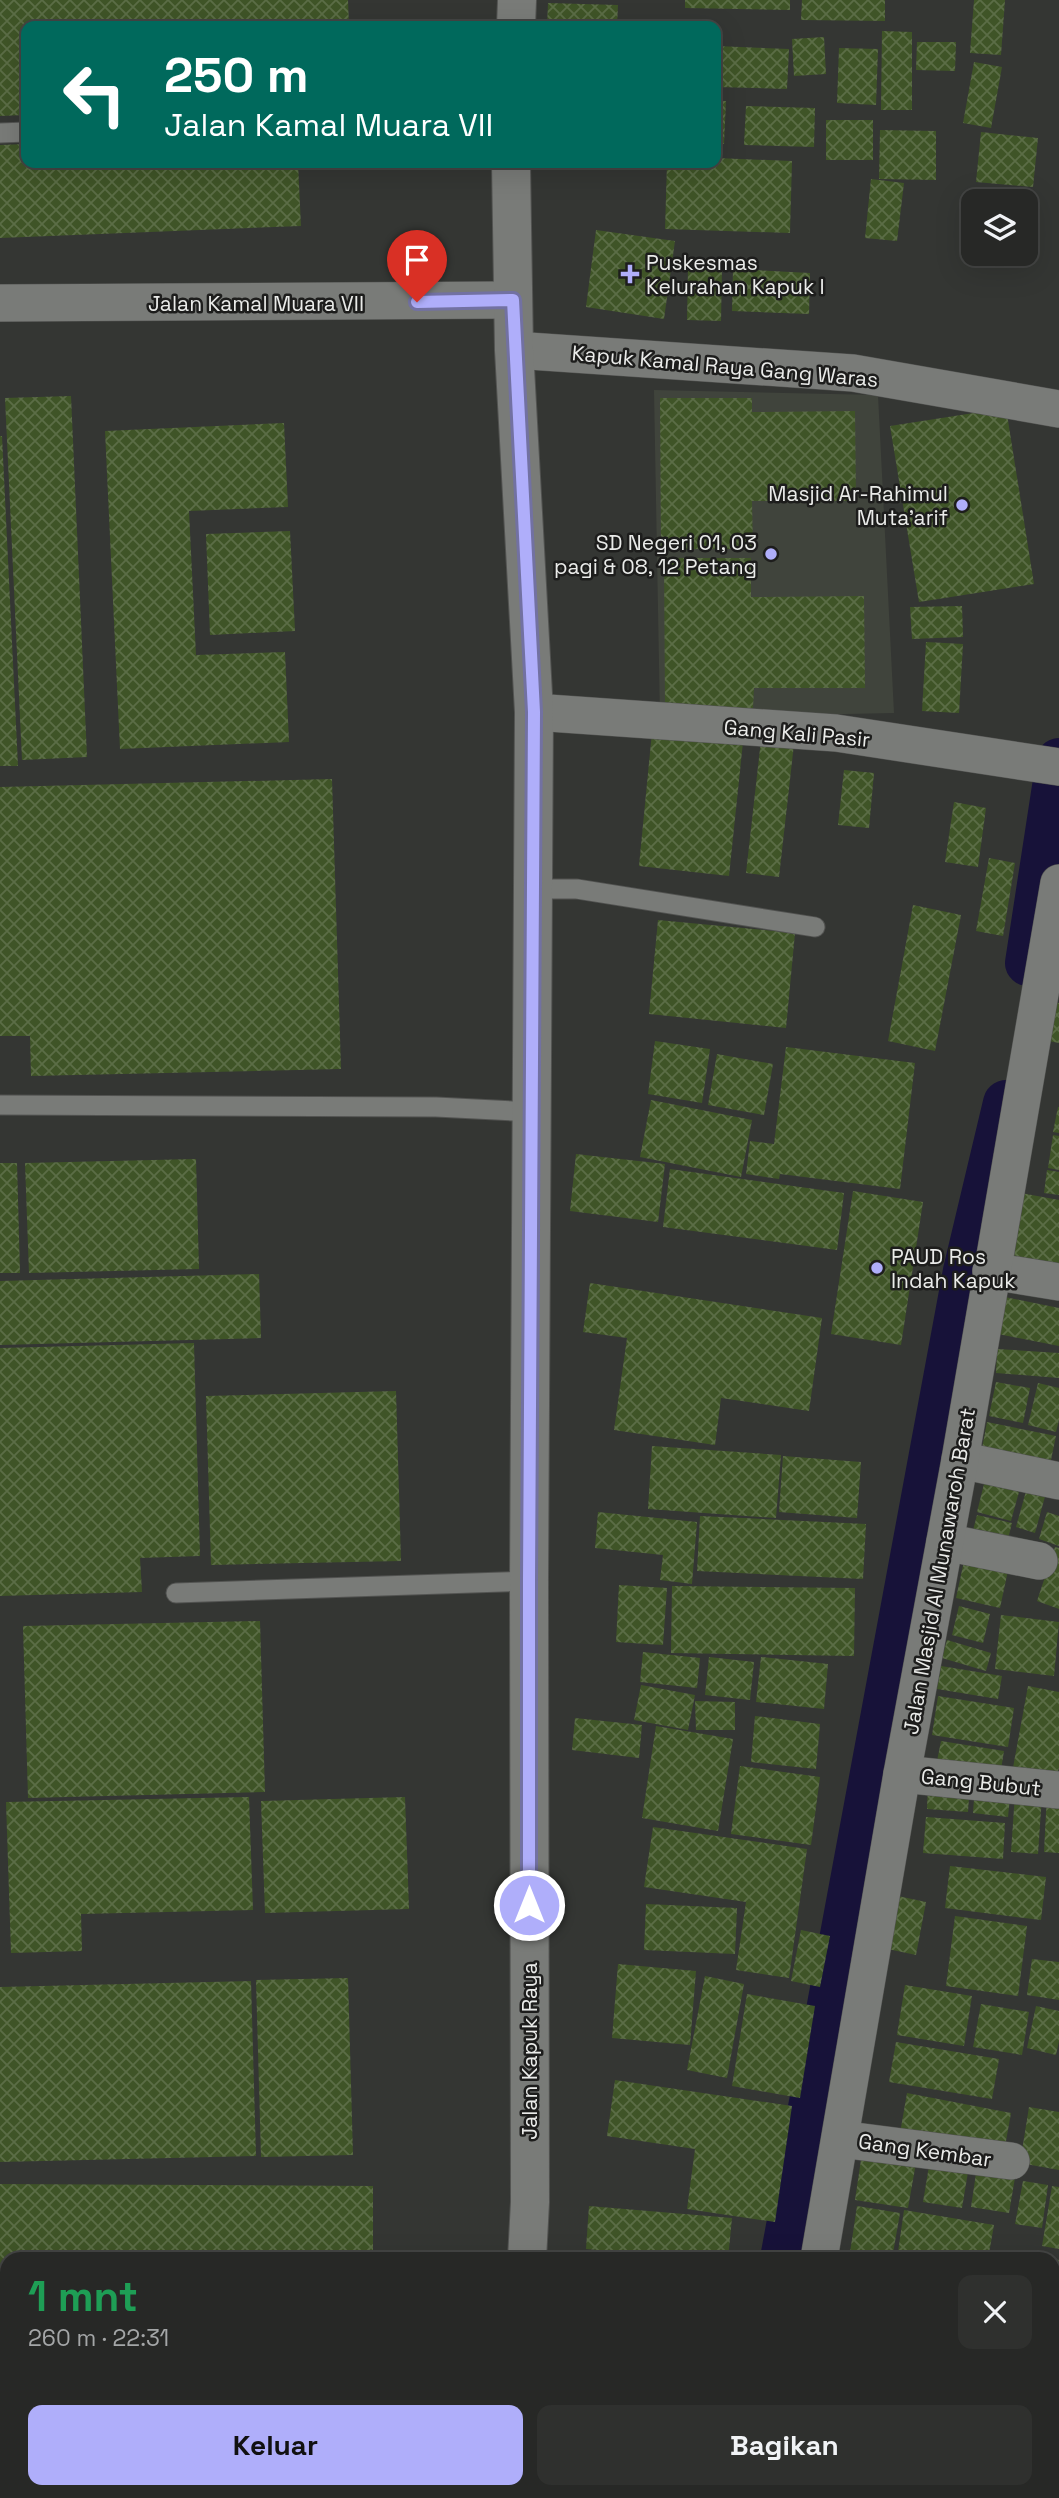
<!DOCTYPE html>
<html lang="id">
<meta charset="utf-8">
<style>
:root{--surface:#272826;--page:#2f302e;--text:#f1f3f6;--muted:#a4a6a7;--line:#434443;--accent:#afaefa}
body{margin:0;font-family:"Space Grotesk",sans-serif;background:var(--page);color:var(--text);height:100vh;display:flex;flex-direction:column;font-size:26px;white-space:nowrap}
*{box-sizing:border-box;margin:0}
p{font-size:23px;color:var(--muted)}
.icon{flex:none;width:38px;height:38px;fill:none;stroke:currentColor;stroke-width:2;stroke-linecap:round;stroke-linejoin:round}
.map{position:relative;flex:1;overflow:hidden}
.panel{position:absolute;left:0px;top:2252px;width:1060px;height:247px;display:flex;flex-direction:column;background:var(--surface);border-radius:21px 21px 0 0;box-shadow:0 7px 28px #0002,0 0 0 2px var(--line)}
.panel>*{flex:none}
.banner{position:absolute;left:21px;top:21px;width:700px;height:147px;border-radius:14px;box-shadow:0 7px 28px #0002,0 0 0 2px var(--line);background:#00695c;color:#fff;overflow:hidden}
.fabs{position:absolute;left:961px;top:189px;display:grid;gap:14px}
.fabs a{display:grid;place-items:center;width:77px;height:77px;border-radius:14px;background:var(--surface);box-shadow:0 7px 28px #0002,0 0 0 2px var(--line);font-size:35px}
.pin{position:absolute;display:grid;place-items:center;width:60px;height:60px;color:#fff;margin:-72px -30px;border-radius:50% 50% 50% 0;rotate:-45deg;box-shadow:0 0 7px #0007}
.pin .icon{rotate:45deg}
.me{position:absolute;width:77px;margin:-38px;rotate:0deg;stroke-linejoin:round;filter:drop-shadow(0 0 5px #0008)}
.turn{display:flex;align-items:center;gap:24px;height:147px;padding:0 28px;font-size:32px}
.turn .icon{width:91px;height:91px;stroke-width:2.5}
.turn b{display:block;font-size:49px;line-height:60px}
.round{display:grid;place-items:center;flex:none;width:74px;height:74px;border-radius:14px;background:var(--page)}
.headline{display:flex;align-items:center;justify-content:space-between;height:119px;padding:0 28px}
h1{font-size:42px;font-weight:800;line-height:52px;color:#1e9e55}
.button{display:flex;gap:14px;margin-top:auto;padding:14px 28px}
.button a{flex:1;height:80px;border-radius:14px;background:var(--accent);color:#111;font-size:28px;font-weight:800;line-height:80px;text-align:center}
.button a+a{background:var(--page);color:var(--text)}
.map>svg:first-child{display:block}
</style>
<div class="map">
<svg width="1059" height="2498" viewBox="0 0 1059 2498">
<defs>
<pattern id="building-cross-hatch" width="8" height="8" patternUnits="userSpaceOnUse" patternTransform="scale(1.75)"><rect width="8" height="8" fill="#3f5427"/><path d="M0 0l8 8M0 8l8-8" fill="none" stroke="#5b6d46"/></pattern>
</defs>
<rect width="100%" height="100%" fill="#343633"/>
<polygon fill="#40443c" points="654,390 878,395 894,713 660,718"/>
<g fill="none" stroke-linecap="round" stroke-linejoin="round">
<g stroke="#171239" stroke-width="46">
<polyline points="1028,963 1059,761"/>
<polyline points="783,2259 966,1271 1006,1103"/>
<polyline points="739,2498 740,2492"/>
</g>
</g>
<g fill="url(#building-cross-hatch)">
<polygon points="0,0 348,0 349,26 26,26 26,115 0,116"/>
<polygon points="685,0 790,0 790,10 685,8"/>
<polygon points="802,0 885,0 885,21 801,20"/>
<polygon points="974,0 1005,0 1001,55 970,53"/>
<polygon points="548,3 618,5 617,26 547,26"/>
<polygon points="882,31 912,32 912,110 881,110"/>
<polygon points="824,37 826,74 794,76 792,39"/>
<polygon points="917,42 956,42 955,71 916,70"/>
<polygon points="716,46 789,49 787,89 716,87"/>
<polygon points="839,48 878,49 876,105 837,103"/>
<polygon points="974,62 1002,67 991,128 963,123"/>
<polygon points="716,101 726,101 724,144 716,144"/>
<polygon points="746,106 815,108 814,147 744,145"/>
<rect x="826" y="120" width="47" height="40"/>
<polygon points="880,130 936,131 936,180 879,179"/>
<polygon points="981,132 1038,138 1033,187 976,182"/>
<polygon points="26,144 26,163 298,163 301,226 0,238 0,145"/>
<polygon points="716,158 792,161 790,233 665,229 667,163 716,163"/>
<polygon points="871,179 904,183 897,241 865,238"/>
<polygon points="596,230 675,241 664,319 586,307"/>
<polygon points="688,267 722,268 721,321 687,320"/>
<polygon points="733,269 810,273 809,314 732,311"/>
<polygon points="71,396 87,757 22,760 5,398"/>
<polygon points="660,398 752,398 752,412 855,411 856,501 752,501 753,549 661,549"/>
<polygon points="1006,408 1034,584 919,602 890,426"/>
<polygon points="284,423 288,507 189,511 196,655 285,652 289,742 120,749 105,431"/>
<polygon points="0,436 2,436 18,766 0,766"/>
<polygon points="290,531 295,631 210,635 206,534"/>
<polygon points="664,558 751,558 751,597 864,596 865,688 754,688 753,708 665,708"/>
<polygon points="962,606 963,637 912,639 910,607"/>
<polygon points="926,642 963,644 959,713 922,711"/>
<polygon points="652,732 743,742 729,876 639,866"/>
<polygon points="761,740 794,744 779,877 746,873"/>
<polygon points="844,770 874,773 869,828 838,825"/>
<polygon points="332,779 341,1069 31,1076 30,1036 0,1036 0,787"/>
<polygon points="954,802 986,808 978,867 945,862"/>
<polygon points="989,858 1015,863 1003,936 976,931"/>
<polygon points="913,905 961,915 935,1051 888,1041"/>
<polygon points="658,920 795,933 786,1028 649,1014"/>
<polygon points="1050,1002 1059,1003 1059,1043 1043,1040"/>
<polygon points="655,1041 710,1049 702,1103 648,1094"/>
<polygon points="786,1047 915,1063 900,1189 780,1174 779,1179 746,1174 750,1141 774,1144"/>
<polygon points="717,1054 773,1064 764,1115 708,1105"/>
<polygon points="651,1100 752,1120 741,1177 640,1157"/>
<polygon points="1058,1107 1059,1107 1059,1133 1053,1132"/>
<polygon points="1053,1135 1059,1136 1059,1170 1048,1168"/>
<polygon points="576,1154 665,1164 658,1222 570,1211"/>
<polygon points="196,1159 199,1269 29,1273 25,1163"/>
<polygon points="0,1163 17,1163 20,1273 0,1273"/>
<polygon points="670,1169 844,1193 837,1250 663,1227"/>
<polygon points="1047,1170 1059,1172 1059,1195 1044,1193"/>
<polygon points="853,1191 923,1202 901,1345 831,1334"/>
<polygon points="1021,1193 1059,1200 1059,1269 1010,1261"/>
<polygon points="259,1274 261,1338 0,1345 0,1281"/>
<polygon points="590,1283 822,1318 809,1411 721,1398 715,1445 614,1430 627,1338 583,1332"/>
<polygon points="1005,1297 1059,1308 1059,1346 998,1334"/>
<polygon points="194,1343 200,1556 140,1558 142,1592 0,1596 0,1348"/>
<polygon points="997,1349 1059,1353 1059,1378 996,1373"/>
<polygon points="996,1382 1030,1388 1023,1423 989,1416"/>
<polygon points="1038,1383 1059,1388 1059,1420 1056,1432 1028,1425"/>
<polygon points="396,1391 401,1561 211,1565 206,1396"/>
<polygon points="987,1422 1056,1436 1048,1474 980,1459"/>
<polygon points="652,1446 781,1455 776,1518 648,1509"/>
<polygon points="783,1456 861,1462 857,1518 779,1512"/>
<polygon points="987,1472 1022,1481 1011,1521 977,1512"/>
<polygon points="1030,1477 1049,1482 1035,1533 1016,1527"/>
<polygon points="598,1512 697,1522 692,1584 660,1580 663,1555 595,1548"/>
<polygon points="1047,1512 1059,1516 1059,1546 1039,1539"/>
<polygon points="977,1515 1012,1523 1005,1551 970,1542"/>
<polygon points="700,1516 866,1524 863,1579 697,1571"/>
<polygon points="1055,1547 1059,1548 1059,1609 1037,1601"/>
<polygon points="966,1552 1010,1561 1000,1608 956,1598"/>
<polygon points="619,1585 667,1588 663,1645 616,1642"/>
<polygon points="672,1586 855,1588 854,1656 671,1653"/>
<polygon points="959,1606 990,1614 983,1643 952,1635"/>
<polygon points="1001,1615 1059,1622 1054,1676 995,1669"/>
<polygon points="260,1621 265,1792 28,1798 23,1626"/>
<polygon points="947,1640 991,1653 986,1671 942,1658"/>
<polygon points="643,1652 700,1658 697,1688 640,1682"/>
<polygon points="709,1657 754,1662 750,1700 705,1695"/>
<polygon points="761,1657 828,1664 824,1709 756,1702"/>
<polygon points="941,1666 1002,1676 998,1699 937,1689"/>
<polygon points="641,1685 695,1695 688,1730 634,1720"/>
<polygon points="1028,1686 1059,1692 1059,1767 1056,1781 1012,1773"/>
<polygon points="938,1696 1014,1708 1008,1747 932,1735"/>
<polygon points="695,1701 735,1702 735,1730 696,1730"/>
<polygon points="755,1716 820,1724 816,1769 751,1762"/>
<polygon points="575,1718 642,1725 639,1758 572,1750"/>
<polygon points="656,1726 733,1739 718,1831 642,1818"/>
<polygon points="941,1741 1004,1751 999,1782 935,1771"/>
<polygon points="740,1766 820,1777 811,1845 731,1834"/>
<polygon points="928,1780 970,1783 968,1812 927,1809"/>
<polygon points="975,1783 1011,1787 1008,1817 973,1813"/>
<polygon points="1015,1794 1042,1796 1038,1854 1011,1852"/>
<polygon points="1047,1794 1059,1795 1059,1853 1044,1852"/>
<polygon points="249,1797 253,1910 81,1914 82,1951 11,1953 6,1802"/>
<polygon points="405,1797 409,1909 265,1913 261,1801"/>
<polygon points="926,1817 1005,1823 1003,1859 923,1853"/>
<polygon points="653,1827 807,1849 789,1978 736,1970 746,1902 644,1887"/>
<polygon points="950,1866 1046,1877 1041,1920 945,1908"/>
<polygon points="893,1895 926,1902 916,1955 883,1948"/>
<polygon points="646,1904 737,1908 735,1954 644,1950"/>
<polygon points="955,1916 1027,1926 1018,1996 946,1986"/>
<polygon points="801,1930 830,1936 820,1987 791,1981"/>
<polygon points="1032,1959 1059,1962 1059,2000 1027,1995"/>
<polygon points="618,1964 696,1971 690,2045 612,2038"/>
<polygon points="705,1976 744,1984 727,2078 687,2070"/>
<polygon points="348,1978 353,2155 261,2157 256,1980"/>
<polygon points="251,1981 256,2156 0,2162 0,1987"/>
<polygon points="905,1985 972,1996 964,2046 897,2035"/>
<polygon points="747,1994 815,2006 800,2098 732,2086"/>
<polygon points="981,2004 1029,2012 1022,2055 973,2047"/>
<polygon points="1036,2006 1059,2011 1059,2041 1056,2055 1027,2048"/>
<polygon points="896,2042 999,2059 992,2099 889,2082"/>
<polygon points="615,2080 792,2106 775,2222 687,2209 695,2149 607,2136"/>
<polygon points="907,2093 1011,2113 1003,2158 899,2139"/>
<polygon points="1029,2107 1059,2112 1059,2170 1020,2163"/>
<polygon points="862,2153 916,2163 908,2208 855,2200"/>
<polygon points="931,2154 970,2160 962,2208 923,2202"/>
<polygon points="978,2160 1017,2166 1009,2213 971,2207"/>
<polygon points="1023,2181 1048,2185 1042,2228 1015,2224"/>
<polygon points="0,2184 373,2186 373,2259 7,2259 7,2388 0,2388"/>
<polygon points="1052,2186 1059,2187 1059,2249 1042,2246"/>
<polygon points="589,2206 732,2218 728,2259 696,2259 586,2249"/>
<polygon points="857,2206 900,2213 892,2259 849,2259"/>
<polygon points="904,2210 994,2225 988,2259 897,2259"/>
<polygon points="1002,2250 1049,2258 1048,2259 1000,2259"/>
<polygon points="1054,2259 1059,2260 1059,2325 1054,2324"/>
<polygon points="1054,2330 1059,2331 1059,2359 1054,2358"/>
<polygon points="1054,2369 1059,2370 1059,2420 1054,2419"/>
<polygon points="1057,2467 1059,2467 1059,2489 1054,2488"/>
<polygon points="566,2492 704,2492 715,2494 714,2498 565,2498"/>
<polygon points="800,2492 837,2492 836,2498 799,2498"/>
<rect x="848" y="2492" width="97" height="6"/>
<polygon points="990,2492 1042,2492 1041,2498 1017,2498"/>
</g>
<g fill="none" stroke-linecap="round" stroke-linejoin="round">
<g stroke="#525351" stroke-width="21">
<g id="service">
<polyline points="0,133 26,132"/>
<polyline points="533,889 577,889 815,927"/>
<polyline points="0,1105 436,1107 532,1112"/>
<polyline points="176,1593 529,1581"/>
</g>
</g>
<g stroke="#525351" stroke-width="38">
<g id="minor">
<polyline points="0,303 513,300"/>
<polyline points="514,350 853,373 1059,409"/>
<polyline points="534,712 836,733 1059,767"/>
<polyline points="991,1271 1059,1282"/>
<polyline points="960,1460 1059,1481"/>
<polyline points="945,1542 1039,1561"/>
<polyline points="902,1774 1059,1790"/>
<polyline points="840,2139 1011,2161"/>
<polyline points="819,2259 902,1774 960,1460 1059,883"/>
<polyline points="783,2498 784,2492"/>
</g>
</g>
<g stroke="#525351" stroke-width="40">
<g id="secondary">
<polyline points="516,26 517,0"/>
<polyline points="511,163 514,350 534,712 529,1581 530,2202 527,2259"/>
<polyline points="518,2498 518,2492"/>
</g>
</g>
<use href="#service" stroke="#797b78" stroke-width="19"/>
<use href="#minor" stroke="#797b78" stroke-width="37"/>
<use href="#secondary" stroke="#797b78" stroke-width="38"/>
</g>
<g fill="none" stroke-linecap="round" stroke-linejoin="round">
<g stroke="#7271a2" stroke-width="18">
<polyline id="route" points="417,302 513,300 534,712 529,1581 529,1905"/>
</g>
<use href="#route" stroke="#afaefa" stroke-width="12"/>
</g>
<g fill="#afaefa" stroke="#1d1d1c" stroke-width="2.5">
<path d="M626.5 263.5h7v7h7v7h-7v7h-7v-7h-7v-7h7z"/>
<circle cx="962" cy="505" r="7"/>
<circle cx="771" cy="554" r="7"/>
<circle cx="877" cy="1268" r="7"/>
</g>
<g text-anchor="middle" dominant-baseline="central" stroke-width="5" stroke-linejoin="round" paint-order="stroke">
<g font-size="21" fill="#eaebe9" stroke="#1d1d1c" text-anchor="start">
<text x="646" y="262">Puskesmas<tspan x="646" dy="24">Kelurahan Kapuk I</tspan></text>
<text x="948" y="493" text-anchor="end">Masjid Ar-Rahimul<tspan x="948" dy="24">Muta'arif</tspan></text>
<text x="757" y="542" text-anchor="end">SD Negeri 01, 03<tspan x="757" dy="24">pagi &amp; 08, 12 Petang</tspan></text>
<text x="891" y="1256">PAUD Ros<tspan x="891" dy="24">Indah Kapuk</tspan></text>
</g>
<g font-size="21" fill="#eaebe9" stroke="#1d1d1c">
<text x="256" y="303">Jalan Kamal Muara VII</text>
<text transform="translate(725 366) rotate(5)">Kapuk Kamal Raya Gang Waras</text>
<text transform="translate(797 733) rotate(5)">Gang Kali Pasir</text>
<text transform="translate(939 1571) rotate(-80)">Jalan Masjid Al Munawaroh Barat</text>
<text transform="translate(981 1782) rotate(6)">Gang Bubut</text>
<text transform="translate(529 2051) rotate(-90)">Jalan Kapuk Raya</text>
<text transform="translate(925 2150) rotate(8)">Gang Kembar</text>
</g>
</g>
</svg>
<div class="fabs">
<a><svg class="icon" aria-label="layers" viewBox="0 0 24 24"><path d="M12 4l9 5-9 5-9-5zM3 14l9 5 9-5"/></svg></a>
</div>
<div class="pin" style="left:417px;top:302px;background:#d93025"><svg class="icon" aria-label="arrive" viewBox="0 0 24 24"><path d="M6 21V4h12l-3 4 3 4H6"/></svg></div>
<svg class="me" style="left:529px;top:1905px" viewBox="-20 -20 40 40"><circle r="17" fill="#afaefa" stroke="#fff" stroke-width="3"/><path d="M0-11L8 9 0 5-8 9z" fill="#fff"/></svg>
<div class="banner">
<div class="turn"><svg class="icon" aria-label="left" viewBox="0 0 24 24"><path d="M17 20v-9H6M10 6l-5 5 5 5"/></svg><div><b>250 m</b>Jalan Kamal Muara VII</div></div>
</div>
<section class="panel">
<div class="headline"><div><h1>1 mnt</h1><p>260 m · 22:31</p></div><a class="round"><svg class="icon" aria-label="close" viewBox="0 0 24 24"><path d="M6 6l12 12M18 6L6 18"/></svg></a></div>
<div class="button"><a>Keluar</a><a>Bagikan</a></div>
</section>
</div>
